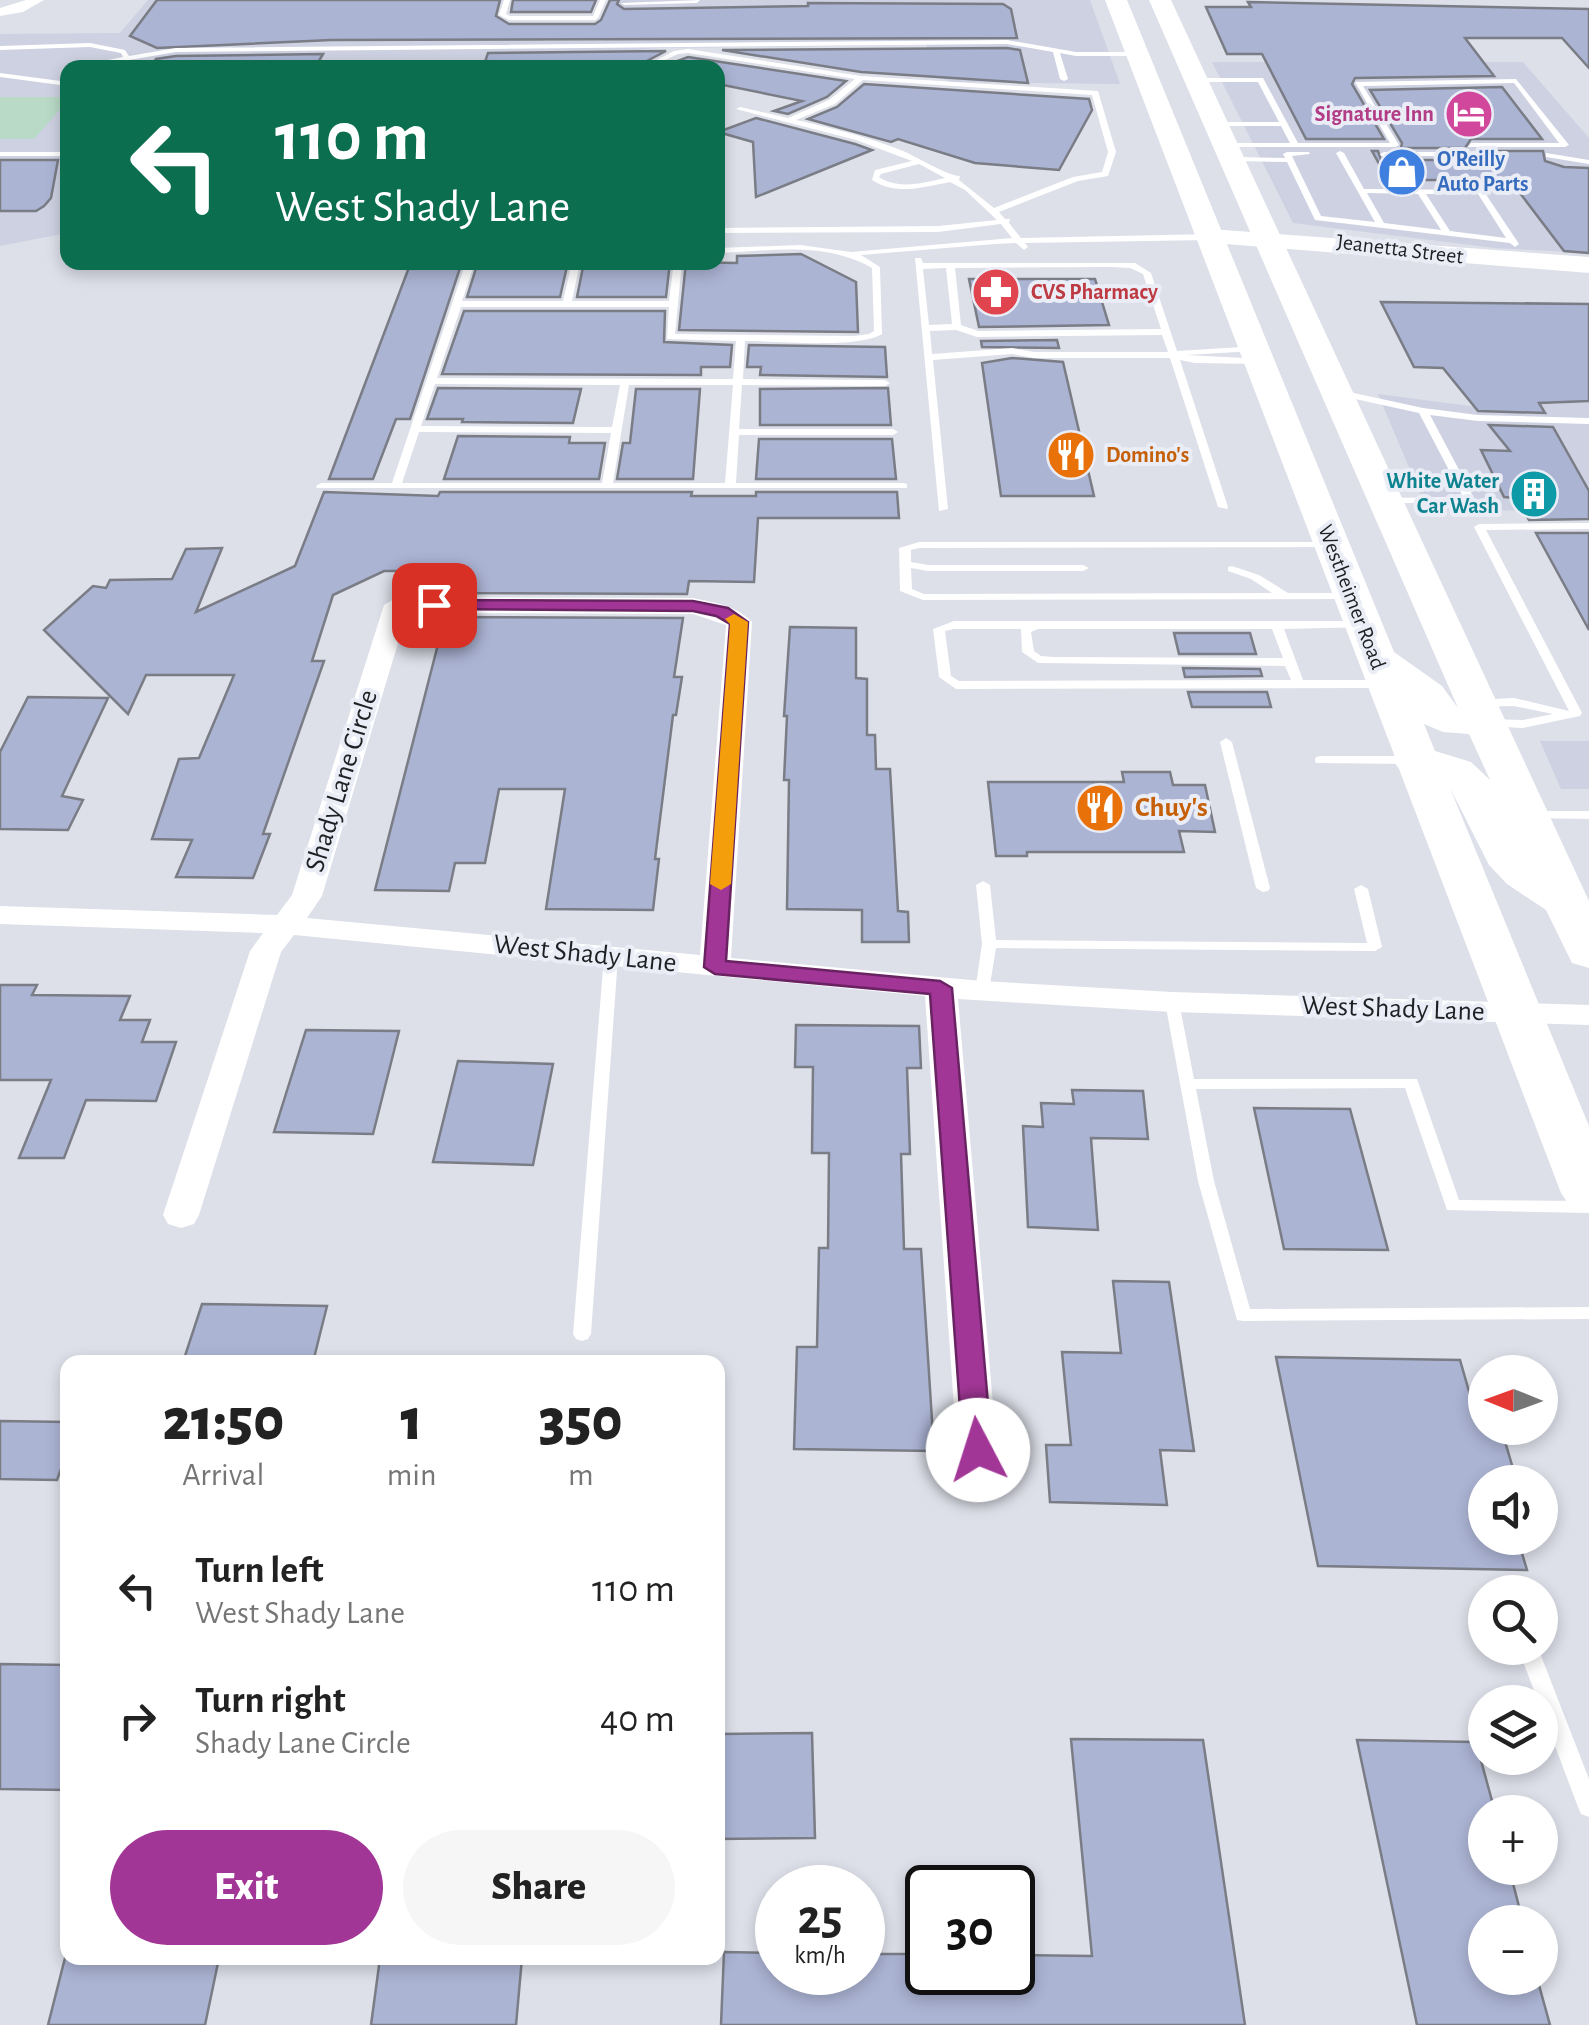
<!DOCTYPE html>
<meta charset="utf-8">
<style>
:root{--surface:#fff;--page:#f6f6f6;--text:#222;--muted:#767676;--accent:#a23696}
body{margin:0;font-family:"Alegreya Sans",sans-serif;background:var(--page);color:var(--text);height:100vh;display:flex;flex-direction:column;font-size:38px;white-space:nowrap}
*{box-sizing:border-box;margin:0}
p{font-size:32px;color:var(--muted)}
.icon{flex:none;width:55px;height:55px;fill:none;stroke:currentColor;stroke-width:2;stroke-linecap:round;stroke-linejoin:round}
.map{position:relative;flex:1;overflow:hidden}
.sheet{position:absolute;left:60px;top:1355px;width:665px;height:610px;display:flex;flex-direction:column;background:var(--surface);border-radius:20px;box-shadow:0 5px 15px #0003}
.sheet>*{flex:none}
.banner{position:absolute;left:60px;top:60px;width:665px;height:210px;border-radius:20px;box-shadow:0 5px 15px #0003;background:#0b6e4f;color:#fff;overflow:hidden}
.needle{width:65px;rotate:271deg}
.controls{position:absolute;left:1468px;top:1355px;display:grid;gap:20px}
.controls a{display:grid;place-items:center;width:90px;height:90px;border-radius:50%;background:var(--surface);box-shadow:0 5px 15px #0003;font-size:50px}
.speed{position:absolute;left:755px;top:1865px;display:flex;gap:20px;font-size:50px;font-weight:700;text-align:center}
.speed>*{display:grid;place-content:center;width:130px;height:130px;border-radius:50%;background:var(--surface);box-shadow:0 5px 15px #0003;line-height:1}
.speed small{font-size:25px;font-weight:400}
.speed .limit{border:5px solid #111;border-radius:15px;background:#fff;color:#111}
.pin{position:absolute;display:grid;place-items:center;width:85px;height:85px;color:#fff;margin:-42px;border-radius:20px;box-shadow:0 5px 15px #0006}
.me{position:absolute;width:110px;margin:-55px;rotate:355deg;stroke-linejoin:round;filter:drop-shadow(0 0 8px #0008)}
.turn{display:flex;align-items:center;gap:35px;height:210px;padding:0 50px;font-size:45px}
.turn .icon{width:130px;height:130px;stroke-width:2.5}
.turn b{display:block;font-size:70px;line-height:85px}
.eta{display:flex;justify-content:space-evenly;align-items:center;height:170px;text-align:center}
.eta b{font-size:60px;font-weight:800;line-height:70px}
.cta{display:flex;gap:20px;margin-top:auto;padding:20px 50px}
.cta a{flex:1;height:115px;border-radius:60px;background:var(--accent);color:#fff;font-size:40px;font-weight:800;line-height:115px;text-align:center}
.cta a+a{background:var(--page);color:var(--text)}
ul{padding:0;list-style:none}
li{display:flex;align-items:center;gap:30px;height:130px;padding:0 50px}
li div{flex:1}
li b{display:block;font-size:38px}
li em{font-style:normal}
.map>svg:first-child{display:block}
</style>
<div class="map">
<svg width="1589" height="2025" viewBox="0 0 1589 2025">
<rect width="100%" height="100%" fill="#dddfe9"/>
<g fill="#cdd1e1">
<polygon points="148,0 502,0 492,32 544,32 544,41 603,41 613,0 1090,0 1120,84 951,82 936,76 926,45 657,48 631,51 629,68 68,68 67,233 0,246 0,34 120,33"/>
<polygon points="1212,62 1523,62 1589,138 1589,253 1495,248 1293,223"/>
<polygon points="1378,394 1477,407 1589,402 1589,511 1427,510"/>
<polygon points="1540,741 1589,741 1589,789 1561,789"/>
</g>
<polygon fill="#b8dac6" points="0,97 67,97 68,100 34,139 0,139"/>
<g fill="#acb4d4" stroke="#7a7d85" stroke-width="2.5">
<polygon points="157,0 500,0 496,16 509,24 595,24 601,20 610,0 619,0 617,4 624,9 808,6 808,3 1003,4 1011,9 1017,38 331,40 157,48 130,36"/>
<polygon points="513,0 596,0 591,12 511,12"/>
<polygon points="1248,2 1589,9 1589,68 1562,38 1465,38 1494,76 1355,78 1352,84 1384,139 1306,139 1262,54 1227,54 1206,7 1251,7"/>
<polygon points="1007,48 1020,50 1028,83 861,72 722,50"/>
<polygon points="666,51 645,62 645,68 483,68 488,53"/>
<polygon points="323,54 316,66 150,68 156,59 176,56"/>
<polygon points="688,57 846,81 827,97 788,114 774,111 802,101 718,84 718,68 659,68"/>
<polygon points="864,84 1089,99 1092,110 1059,170 975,163 898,139 891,142 808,119 837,107"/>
<polygon points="1502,87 1542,139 1471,139 1465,148 1401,148 1402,143 1370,90"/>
<polygon points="756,118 855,144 872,150 756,197 753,142 718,132"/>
<polygon points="1372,151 1378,151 1381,160 1486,160 1494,155 1492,151 1543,151 1545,161 1564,167 1589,168 1589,253 1564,251 1510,180 1388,180"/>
<polygon points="0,160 58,160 51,198 44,206 36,211 0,211"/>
<polygon points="801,254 856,282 858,332 679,330 686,262 737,263 737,256"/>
<polygon points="411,262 462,262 410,419 396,419 373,479 329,479"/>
<polygon points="478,262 568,262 560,297 467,297"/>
<polygon points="584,262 670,262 666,297 577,297"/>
<polygon points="969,279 1095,279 1109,325 979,327"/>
<polygon points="1381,302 1589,304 1589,401 1539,403 1545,413 1478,411 1443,368 1414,367"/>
<polygon points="464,311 665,311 664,342 732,345 730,367 701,367 701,375 442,374"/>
<polygon points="1057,340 1059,348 982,347 981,341"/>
<polygon points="749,345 885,347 887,377 760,375 761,367 747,367"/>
<polygon points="1012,358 1063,362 1094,496 1001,496 982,363"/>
<polygon points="438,388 581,389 573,423 462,422 463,419 427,419"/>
<polygon points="888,388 891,425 760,425 760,389"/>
<polygon points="636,389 700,389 693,479 617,479 623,443 630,443"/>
<polygon points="1489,425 1553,427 1589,491 1589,519 1529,520 1516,498 1504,497 1481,450 1510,451"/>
<polygon points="458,436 570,437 569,443 605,443 599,479 444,479"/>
<polygon points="759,439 892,439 896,479 756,479"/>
<polygon points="324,492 438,496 440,492 692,492 691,496 756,496 756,492 897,492 899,518 758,518 754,582 689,581 687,594 451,593 458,571 384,571 333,595 312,661 324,661 263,834 270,834 253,878 176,877 192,840 152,839 179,759 199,758 234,675 146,675 128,714 44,630 93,586 106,588 110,580 172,579 186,549 222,548 196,612 295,566"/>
<polygon points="1536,533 1589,533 1589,630"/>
<polygon points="445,617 683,618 674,677 682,677 676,715 673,715 655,859 659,859 653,910 546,909 565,789 499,789 485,863 455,863 449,891 375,890"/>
<polygon points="790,627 856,628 856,678 867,679 867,735 875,735 876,769 890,769 898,911 908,912 909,942 862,942 862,910 787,909 789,780 784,780 787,716 784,716"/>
<polygon points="1174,633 1250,633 1256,654 1179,654"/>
<polygon points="1183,668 1260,669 1262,676 1185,677"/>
<polygon points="1188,692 1267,692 1271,707 1192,707"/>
<polygon points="28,697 108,698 62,796 83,800 68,830 0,829 0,752"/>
<polygon points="1122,772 1170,772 1173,785 1205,785 1215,832 1179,831 1184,852 1027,852 1027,856 996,856 988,782 1124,782"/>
<polygon points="0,985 37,985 32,995 130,996 120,1020 150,1020 142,1042 176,1042 156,1101 86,1100 64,1158 19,1158 51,1080 0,1080"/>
<polygon points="796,1025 919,1026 921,1068 907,1068 910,1154 901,1154 904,1249 921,1249 934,1451 794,1449 797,1347 817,1347 819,1248 828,1248 829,1153 812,1153 813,1067 795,1067"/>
<polygon points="306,1030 399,1031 373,1134 274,1132"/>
<polygon points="458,1061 553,1064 533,1165 433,1162"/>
<polygon points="1072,1090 1143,1091 1148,1139 1091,1138 1098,1230 1028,1227 1023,1126 1043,1127 1041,1103 1074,1104"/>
<polygon points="1254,1108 1350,1109 1388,1250 1284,1249"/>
<polygon points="1113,1281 1169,1282 1194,1451 1160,1450 1167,1505 1050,1502 1046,1445 1071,1445 1062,1352 1121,1353"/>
<polygon points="202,1304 327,1306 313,1362 183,1362"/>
<polygon points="1276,1357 1460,1360 1479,1426 1501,1428 1517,1482 1485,1482 1485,1538 1533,1538 1534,1541 1518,1540 1527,1570 1318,1566"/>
<polygon points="0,1421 68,1422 68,1450 57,1480 0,1479"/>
<polygon points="0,1664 68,1665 68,1790 0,1789"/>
<polygon points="812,1733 815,1838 718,1839 718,1734"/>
<polygon points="1071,1739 1203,1740 1245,2025 721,2025 724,1952 778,1953 778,1972 862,1972 862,1954 928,1954 928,1972 1012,1972 1012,1955 1092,1956"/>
<polygon points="1357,1740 1476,1742 1495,1812 1485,1812 1485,1868 1509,1868 1523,1922 1485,1922 1485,1978 1537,1978 1550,2025 1417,2025"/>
<polygon points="65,1958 219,1958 205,2025 48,2025"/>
<polygon points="380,1958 522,1958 516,2025 371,2025"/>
</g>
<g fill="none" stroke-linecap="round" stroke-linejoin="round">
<g fill="#fff" fill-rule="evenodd">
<polygon points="504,0 510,0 506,14 510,16 593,16 600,0 606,0 598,18 595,20 509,20 499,15"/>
<polygon points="700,0 697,3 624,5 621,3"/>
<polygon points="1007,40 1076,52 1137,52 1140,54 1137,56 1076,56 1060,53 1068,79 1064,81 1060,79 1053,52 1007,44 176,52 112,63 106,68 98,68 108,60 123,57 121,53 90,47 0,50 0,46 90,43 125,50 129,56 176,48"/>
<path d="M688 49 861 76 1098 91 1116 152 1108 176 1078 181 999 212 1005 219H1010L1009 223 1021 238 1210 234 1214 237 1210 240 1025 243 1028 247 1024 250 1016 243 995 244 861 255 880 267 882 334C858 349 777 341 745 341L743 379 885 380 890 383 885 386 742 385 739 429H893L898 432 893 435H739L736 483H903L907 484V488H317L316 486 321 483H392L466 262H475L462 301H563L572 262H580L572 301H669L674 262H682L675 334 854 336 869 334 874 331 872 268C825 241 770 251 718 253V248L800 245 851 252 1012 238 1001 224 938 232 718 233V228L938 226 997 220 965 190 950 182C924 187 896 196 872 180L875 170 912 161 856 140 736 109 740 107 788 118 829 100 855 79 688 53 678 54 653 66 647 65 674 51ZM863 80 1092 95 1108 152 1102 172 1073 177 994 208 959 180 960 176C948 176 917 157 903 151 869 137 832 128 796 120L835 104ZM919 164 945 178C923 183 899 190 879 177L881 174ZM461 307H669L667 339 736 341 733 379 437 378ZM435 384 620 385 612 427 421 426ZM629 385H733L725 483H613ZM419 432 611 433 602 483H402Z"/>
<polygon points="0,73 68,82 68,86 0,77"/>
<polygon points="1194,78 1263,78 1298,143 1390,143 1355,82 1516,79 1569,145 1565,147 1468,147 1471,143 1559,143 1514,83 1363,86 1399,145 1395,147 1226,147 1223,143 1290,143 1281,126 1216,126 1212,124 1216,122 1279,122 1258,82 1197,82"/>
<path d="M1340 151 1344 153 1364 189 1483 190 1519 244 1515 247 1510 243 1315 220 1287 162 1234 161 1230 159 1234 157 1285 158 1283 154 1287 152H1309L1310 154 1292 156 1321 216 1375 222 1336 153ZM1367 193 1418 194 1441 230 1384 223ZM1426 194H1478L1506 238 1450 231Z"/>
<rect x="0" y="152" width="68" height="4"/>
<polygon points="1384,152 1486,152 1490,154 1486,156 1381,156 1380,154"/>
<polygon points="1546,153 1589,160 1589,164 1546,157"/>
<path d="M915 258H921L923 263H1135L1151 273 1177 351 1258 346 1260 348 1255 351 1186 355 1263 359V363L1260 364 1195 363 1180 360 1228 507 1227 509 1218 507 1170 358H1034L1012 354 933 360 948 509 939 511ZM1112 267 1130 268 1143 274 1161 329 978 331 961 325 955 268ZM946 268 952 324 929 325 923 269ZM956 330 977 337 1162 335 1168 352H1034L1012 348 932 354 930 331Z"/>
<polygon points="1340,390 1423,408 1478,415 1589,418 1589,424 1478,421 1430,415 1475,500 1470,503 1385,503 1381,502 1381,498 1463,497 1419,413 1337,395 1337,391"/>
<polygon points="1589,523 1589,529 1486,530 1582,713 1580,716 1523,728 1484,726 1482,723 1488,719 1523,720 1553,714 1514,706 1476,707 1470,703 1472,700 1514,698 1569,711 1474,527 1479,524"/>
<polygon points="919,542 1333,542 1337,543 1337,547 919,548 911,550 911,562 928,565 1083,565 1089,568 1083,571 928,571 911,568 912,589 924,594 1272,593 1251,579 1228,571 1228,567 1232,566 1259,575 1288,593 1350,593 1356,596 1350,599 923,600 900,591 899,548"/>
<path d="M954 621H1364L1368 623V627L1284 629 1303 680H1385L1391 684 1385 688 956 689 939 677 933 629ZM954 629H1021L1022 652 1038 663 1285 666 1291 680 959 681 951 676 945 631ZM1038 629H1272L1283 658 1054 657 1041 656 1034 651 1031 632Z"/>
<polygon points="1226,738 1232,742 1270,888 1268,891 1263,892 1256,888 1220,742"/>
<polygon points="1321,756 1412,756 1418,760 1412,764 1316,763 1315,760 1316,757"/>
<polygon points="1533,811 1589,811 1589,819 1528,818 1526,815 1528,812"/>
<polygon points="983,881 990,885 996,940 1367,943 1354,889 1361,885 1368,889 1382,947 1375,951 996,948 989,991 982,996 975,991 982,944 976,885"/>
<polygon points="611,953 618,957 591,1334 588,1339 582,1341 576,1339 573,1334 604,957"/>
<polygon points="1172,997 1179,1002 1194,1079 1417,1079 1459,1200 1589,1201 1589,1213 1447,1210 1405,1088 1196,1089 1214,1181 1250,1309 1589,1307 1589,1319 1243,1321 1237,1320 1198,1181 1165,1002"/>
<polygon points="1518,1648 1538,1648 1589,1779 1589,1817 1581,1814 1578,1807"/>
</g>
<g fill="#fff" fill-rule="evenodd">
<polygon points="26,0 44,0 23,12 0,16 0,8"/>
<path d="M397 597 693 598C715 603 736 605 752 622L731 958 982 981 1172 992 1589 1005V1025L1172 1012 958 999 997 1450 991 1461 977 1466 963 1461 957 1450 925 996 294 935 281 952 199 1215 194 1224 181 1228 168 1224 163 1215 250 951 263 933 0 924V906L277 915 292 895 384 605ZM407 613 693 614 726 625 700 955 307 918 322 896Z"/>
</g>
<polygon fill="#fff" fill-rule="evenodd" points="1210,229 1589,257 1589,273 1201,242 1197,237 1201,232"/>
<path fill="#fff" fill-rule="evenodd" d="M1105 0H1127L1394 652 1442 686 1458 708 1149 0H1171L1589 901V968L1572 963 1546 910 1507 884 1489 865 1450 788 1589 1126V1212L1570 1206 1561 1193 1399 769 1393 760 1395 757ZM1424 724 1443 732 1469 734 1490 780 1471 762 1435 751Z"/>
</g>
<polygon fill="#a23696" stroke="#692362" stroke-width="2.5" points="434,600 693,601 728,608 748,622 726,961 940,981 952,988 992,1450 988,1458 978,1461 967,1458 963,1450 930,994 715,974 704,967 730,624 716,616 693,611 428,609 428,602"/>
<polygon fill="#f59e0b" points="734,614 748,622 731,884 721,890 710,884 730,624 725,619"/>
<defs>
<g id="hotel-disc" transform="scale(2.5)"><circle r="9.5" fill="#d1479c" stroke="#eaedf6"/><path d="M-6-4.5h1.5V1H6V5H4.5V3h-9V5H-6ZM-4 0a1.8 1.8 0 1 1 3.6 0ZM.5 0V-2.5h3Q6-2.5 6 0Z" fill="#fff"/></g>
<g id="shop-disc" transform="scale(2.5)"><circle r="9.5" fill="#3f7fe0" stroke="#eaedf6"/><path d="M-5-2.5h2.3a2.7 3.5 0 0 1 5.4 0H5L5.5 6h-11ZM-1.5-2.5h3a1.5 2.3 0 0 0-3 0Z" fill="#fff"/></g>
<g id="pharmacy-disc" transform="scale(2.5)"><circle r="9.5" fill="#e0444e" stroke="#eaedf6"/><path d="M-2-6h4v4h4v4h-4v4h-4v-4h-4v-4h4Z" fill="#fff"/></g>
<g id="restaurant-disc" transform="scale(2.5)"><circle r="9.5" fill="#e8710a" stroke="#eaedf6"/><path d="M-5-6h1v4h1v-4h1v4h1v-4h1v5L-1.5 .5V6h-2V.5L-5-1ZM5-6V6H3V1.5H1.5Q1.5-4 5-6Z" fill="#fff"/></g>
<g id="building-disc" transform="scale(2.5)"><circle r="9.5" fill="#0f9aa8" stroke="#eaedf6"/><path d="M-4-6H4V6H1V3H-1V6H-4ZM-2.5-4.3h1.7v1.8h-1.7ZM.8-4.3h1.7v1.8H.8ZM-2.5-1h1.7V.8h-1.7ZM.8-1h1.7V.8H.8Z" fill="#fff"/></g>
</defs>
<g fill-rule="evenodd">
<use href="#hotel-disc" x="1469" y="114"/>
<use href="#shop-disc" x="1402" y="172"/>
<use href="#pharmacy-disc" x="996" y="292"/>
<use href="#restaurant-disc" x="1071" y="455"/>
<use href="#building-disc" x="1534" y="494"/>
<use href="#restaurant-disc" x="1100" y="808"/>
</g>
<g text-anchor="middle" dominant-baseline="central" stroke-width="8" stroke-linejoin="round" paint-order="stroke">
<g font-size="22" font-weight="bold" fill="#b23c85" stroke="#eaedf6" text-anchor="end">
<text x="1434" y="114">Signature Inn</text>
</g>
<g font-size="22" font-weight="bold" fill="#366cbe" stroke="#eaedf6" text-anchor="start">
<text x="1437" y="159">O'Reilly<tspan x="1437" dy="25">Auto Parts</tspan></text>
</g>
<g font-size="22" fill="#1f2023" stroke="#eaedf6">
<text transform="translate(1400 249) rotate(7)">Jeanetta Street</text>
<text transform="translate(1352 597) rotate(69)">Westheimer Road</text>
</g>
<g font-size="22" font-weight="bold" fill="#be3a42" stroke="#eaedf6" text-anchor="start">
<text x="1031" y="292">CVS Pharmacy</text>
</g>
<g font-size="22" font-weight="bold" fill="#c56008" stroke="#eaedf6" text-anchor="start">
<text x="1106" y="455">Domino's</text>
</g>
<g font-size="22" font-weight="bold" fill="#0d838f" stroke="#eaedf6" text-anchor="end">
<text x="1499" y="481">White Water<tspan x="1499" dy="25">Car Wash</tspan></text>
</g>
<g font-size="28" fill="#1f2023" stroke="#eaedf6">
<text transform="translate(342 781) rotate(-73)">Shady Lane Circle</text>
<text transform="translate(585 954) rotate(6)">West Shady Lane</text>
<text transform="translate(1393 1009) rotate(2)">West Shady Lane</text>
</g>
<g font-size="28" font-weight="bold" fill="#c56008" stroke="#eaedf6" text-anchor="start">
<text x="1135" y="808">Chuy's</text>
</g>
</g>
</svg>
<div class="controls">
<a><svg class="needle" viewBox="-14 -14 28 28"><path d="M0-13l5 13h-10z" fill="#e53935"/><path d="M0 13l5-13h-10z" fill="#767676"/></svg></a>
<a><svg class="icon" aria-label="sound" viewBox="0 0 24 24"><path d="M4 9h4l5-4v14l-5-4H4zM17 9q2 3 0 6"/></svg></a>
<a><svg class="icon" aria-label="search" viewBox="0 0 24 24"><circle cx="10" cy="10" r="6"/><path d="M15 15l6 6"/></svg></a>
<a><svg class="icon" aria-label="layers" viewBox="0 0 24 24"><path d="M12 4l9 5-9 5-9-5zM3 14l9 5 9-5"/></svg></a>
<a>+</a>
<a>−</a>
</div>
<div class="speed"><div>25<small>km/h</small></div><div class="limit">30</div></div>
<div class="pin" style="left:434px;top:605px;background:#d93025"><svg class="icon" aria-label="arrive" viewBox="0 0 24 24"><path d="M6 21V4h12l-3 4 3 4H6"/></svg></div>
<svg class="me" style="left:978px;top:1450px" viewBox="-20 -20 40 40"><circle r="19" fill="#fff"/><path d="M0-13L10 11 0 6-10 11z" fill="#a23696"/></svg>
<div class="banner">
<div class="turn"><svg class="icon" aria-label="left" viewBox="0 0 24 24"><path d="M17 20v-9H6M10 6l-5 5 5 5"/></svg><div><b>110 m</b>West Shady Lane</div></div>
</div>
<section class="sheet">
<div class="eta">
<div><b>21:50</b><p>Arrival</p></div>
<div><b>1</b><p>min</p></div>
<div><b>350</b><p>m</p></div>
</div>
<ul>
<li><svg class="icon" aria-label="left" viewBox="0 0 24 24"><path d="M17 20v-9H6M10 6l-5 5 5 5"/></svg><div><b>Turn left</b><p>West Shady Lane</p></div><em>110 m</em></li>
<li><svg class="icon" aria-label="right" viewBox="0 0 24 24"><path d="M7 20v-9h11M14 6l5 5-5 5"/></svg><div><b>Turn right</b><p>Shady Lane Circle</p></div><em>40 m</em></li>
</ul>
<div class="cta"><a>Exit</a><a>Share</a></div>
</section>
</div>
